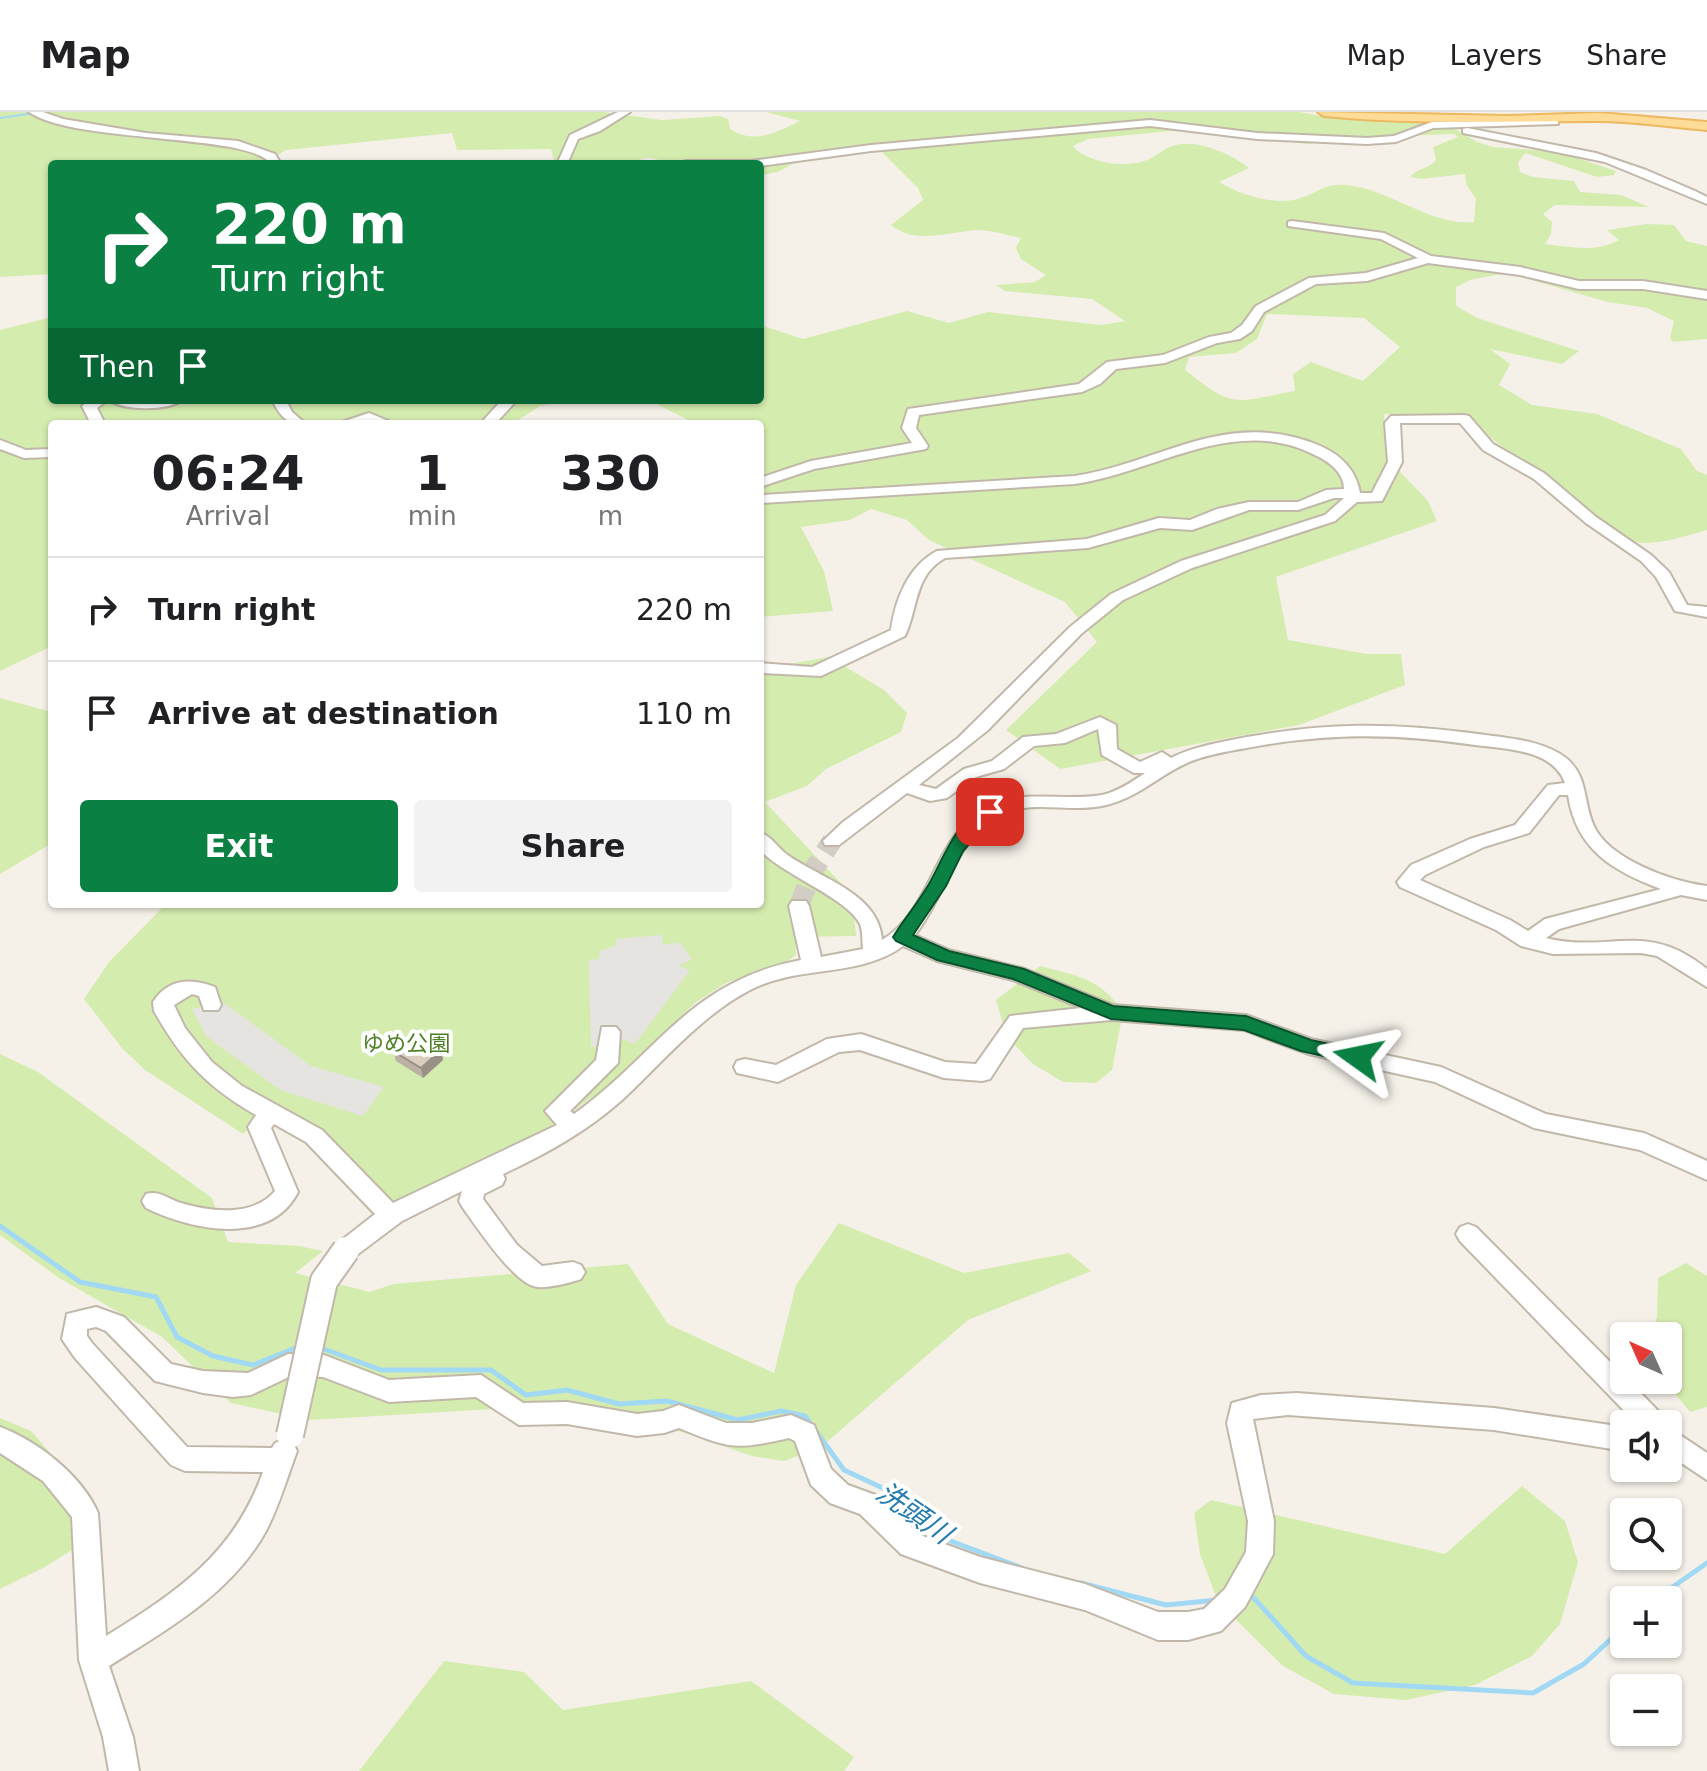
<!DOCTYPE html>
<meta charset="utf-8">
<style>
:root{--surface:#fff;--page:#f2f2f2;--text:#202124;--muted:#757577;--line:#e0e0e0;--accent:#0b8043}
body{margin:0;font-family:"DejaVu Sans","Noto Sans JP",sans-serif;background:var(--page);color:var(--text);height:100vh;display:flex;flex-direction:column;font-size:30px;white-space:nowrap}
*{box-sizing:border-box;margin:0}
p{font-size:26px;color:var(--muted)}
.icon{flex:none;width:44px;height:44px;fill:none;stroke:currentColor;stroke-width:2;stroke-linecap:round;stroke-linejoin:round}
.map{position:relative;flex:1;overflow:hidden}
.drawer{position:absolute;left:48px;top:308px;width:716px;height:488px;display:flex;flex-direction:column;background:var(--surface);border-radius:8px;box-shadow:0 2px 6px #0004}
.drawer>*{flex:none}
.guide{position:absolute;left:48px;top:48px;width:716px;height:244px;border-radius:8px;box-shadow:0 2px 6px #0004;background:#0b8043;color:#fff;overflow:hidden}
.needle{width:52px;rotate:315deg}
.tools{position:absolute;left:1610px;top:1210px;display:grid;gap:16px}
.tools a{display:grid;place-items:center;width:72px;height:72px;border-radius:8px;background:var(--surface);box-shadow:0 2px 6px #0004;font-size:40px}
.pin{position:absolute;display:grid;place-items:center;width:68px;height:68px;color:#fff;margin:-34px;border-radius:16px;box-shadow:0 4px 12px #0006}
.me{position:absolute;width:88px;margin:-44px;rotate:282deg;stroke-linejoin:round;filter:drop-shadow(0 0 6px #0008)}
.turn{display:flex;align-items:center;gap:28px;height:168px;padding:0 32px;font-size:36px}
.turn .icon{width:104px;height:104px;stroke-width:2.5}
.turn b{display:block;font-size:56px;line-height:68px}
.then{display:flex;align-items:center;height:76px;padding:0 32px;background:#0003;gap:16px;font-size:30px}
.eta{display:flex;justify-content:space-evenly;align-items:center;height:136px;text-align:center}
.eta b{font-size:48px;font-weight:700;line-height:56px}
.action{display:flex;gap:16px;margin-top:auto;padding:16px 32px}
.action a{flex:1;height:92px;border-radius:8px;background:var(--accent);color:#fff;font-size:32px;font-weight:700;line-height:92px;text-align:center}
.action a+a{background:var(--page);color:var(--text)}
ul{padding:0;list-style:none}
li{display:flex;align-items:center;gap:24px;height:104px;padding:0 32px;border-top:2px solid var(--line)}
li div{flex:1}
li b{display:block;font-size:30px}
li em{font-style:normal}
header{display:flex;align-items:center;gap:48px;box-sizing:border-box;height:112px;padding:0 40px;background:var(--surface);border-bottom:2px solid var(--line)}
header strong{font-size:38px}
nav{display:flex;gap:44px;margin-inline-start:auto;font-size:28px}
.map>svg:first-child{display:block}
</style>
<header>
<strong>Map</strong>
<nav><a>Map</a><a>Layers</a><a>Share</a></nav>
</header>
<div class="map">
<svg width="1707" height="1659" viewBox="0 0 1707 1659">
<rect width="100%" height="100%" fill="#f5f1e9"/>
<g fill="#d5ecaf" fill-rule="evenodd">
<path d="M0 0H604L662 8 720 4 728 7 730 17C754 33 777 20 800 9L766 0H1299L1321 4 1420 8 1455 17 1477 30 1493 35 1559 40 1616 59 1614 63 1597 65 1525 41 1518 51 1520 60 1533 65 1574 69 1580 80 1621 83 1649 95 1555 93 1543 102 1552 110 1551 122 1545 132C1570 135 1596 141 1619 128L1607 118 1647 112 1674 113 1686 129 1707 134V227L1673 230 1670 226 1674 209 1647 196 1608 190 1507 161 1470 168 1456 175V194L1477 206 1579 239 1562 252 1490 237 1510 252 1499 273 1532 293 1597 302 1681 337 1697 359 1707 363V418C1686 424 1656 434 1635 430 1607 424 1583 393 1561 377 1530 353 1495 334 1469 305L1384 302 1387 346 1428 389 1437 409 1276 465 1288 528 1367 542H1401L1405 573 1299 613 1060 657 1006 618 1097 530 1065 490 929 428 907 408 871 397 850 408 801 415 824 459 833 499 760 505V312H696L649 288H760V213L803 227 907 199 949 211 988 200 1101 213 1125 209 1092 187 1005 179 996 173 1035 170 1046 163 1021 147 1016 136 1021 126C1007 123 991 118 977 118 948 120 915 133 891 113L923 88 918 76 874 32 818 38 778 60 760 63V52H667C646 41 644 48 625 52 604 56 577 52 555 52L551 37 457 38 452 21 286 38 263 52H52V162L0 165ZM1191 17 1306 32 1368 25 1454 22 1458 25 1433 35 1436 48C1429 57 1417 56 1410 65L1421 67 1465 62 1466 72 1476 87 1474 110C1429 114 1391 77 1346 73 1326 71 1318 80 1301 86 1277 95 1238 82 1219 70L1249 56C1231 42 1196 26 1172 34 1162 38 1154 46 1144 49 1124 56 1087 51 1073 34L1088 27ZM1267 202 1364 206 1400 235 1363 269 1311 250 1293 262 1295 279C1234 290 1235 298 1185 258L1189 245 1236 241 1257 227Z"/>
<polygon points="52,205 52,288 569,288 540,294 512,312 52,312 52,534 0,559 0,218"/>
<polygon points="829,545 884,578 907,601 901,620 826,657 807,674 765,690 852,783 856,824 795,825 796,843 787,850 726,871 696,890 610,972 557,1011 373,1099 307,1029 261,1004 243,1022 145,958 122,936 84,887 109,850 166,792 760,792 760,557"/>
<polygon points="0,586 52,600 52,731 0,762"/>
<path d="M1040 854C1078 864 1100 866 1123 900L1112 958 1096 971 1063 970 1033 952 1007 925 996 888Z"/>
<polygon points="0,942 38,960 212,1086 228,1130 299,1134 323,1139 295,1161 370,1180 393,1172 628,1152 668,1212 774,1261 796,1173 839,1111 964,1161 1069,1141 1091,1159 968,1208 821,1335 784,1349 752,1344 638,1305 571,1296 494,1297 310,1308 231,1291 162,1225 59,1166 0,1123"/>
<polygon points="1686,1151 1707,1164 1707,1295 1690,1300 1664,1268 1668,1268 1668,1224 1650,1224 1657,1205 1658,1166"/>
<polygon points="0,1306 31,1319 90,1387 72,1438 45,1455 0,1477"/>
<polygon points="1522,1374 1565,1409 1578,1450 1560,1512 1532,1544 1475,1573 1406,1588 1334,1582 1283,1554 1218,1490 1200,1442 1194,1401 1211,1388 1445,1442"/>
<polygon points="444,1549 524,1560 563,1598 751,1569 854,1645 844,1659 359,1659"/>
</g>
<g fill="#e6e4e0">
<polygon points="662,823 663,833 679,830 692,847 679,854 690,858 635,932 620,926 603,935 591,935 589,848 599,847 600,839 616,834 616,827"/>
<polygon points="224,891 311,954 384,975 363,1004 280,978 206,924 192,897"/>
</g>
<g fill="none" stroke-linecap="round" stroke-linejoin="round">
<polyline stroke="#a1d9f5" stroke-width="2" points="0,6 41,0"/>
<g stroke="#a1d9f5" stroke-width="5">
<polyline points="0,1114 80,1170 156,1185 177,1225 213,1244 253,1253 300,1234"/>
<polyline points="321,1236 381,1258 491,1258 526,1283 567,1278 619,1292 667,1289 738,1308 781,1299 805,1304 844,1358 889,1379 917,1410 948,1428 1022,1456"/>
<polyline points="1081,1471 1166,1493 1217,1488"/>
<polyline points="1246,1486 1254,1486 1306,1544 1353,1571 1533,1581 1584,1552 1624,1515"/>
<polyline points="1654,1488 1707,1451"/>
</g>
<polyline stroke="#d3cec5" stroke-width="20" stroke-dasharray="20 10" stroke-linecap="butt" points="799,794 812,760 832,729"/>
<g stroke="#c2b8aa" stroke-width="4">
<g id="minor">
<path d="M29 0H43L63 7 146 21 238 29 275 42 281 52H271C251 21 75 32 29 0Z"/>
<polygon points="618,0 630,0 600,19 578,27 567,52 557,52 570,23"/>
<polygon points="1551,4 1558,8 1558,12 1433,16 1396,30 1367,32 1257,27 1150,14 871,39 760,54 680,52 685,49 750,49 871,33 1150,8 1257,21 1367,26 1394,24 1432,10 1546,7"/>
<polygon points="1467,16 1596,41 1646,58 1695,79 1707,85 1707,92 1605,50 1463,21 1463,17"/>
<polygon points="1292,109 1384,121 1431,144 1520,155 1579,169 1643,169 1707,179 1707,187 1643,177 1579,177 1520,163 1428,151 1367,169 1316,172 1264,200 1252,219 1240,227 1217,231 1165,251 1116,257 1100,272 1082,280 919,303 916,316 928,334 926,337 814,357 760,375 760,366 811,349 912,331 902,316 908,297 1079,272 1107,250 1163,243 1209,225 1231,221 1242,213 1256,194 1309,166 1366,161 1418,146 1381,127 1288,114 1288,110"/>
<polygon points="90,288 108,288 97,296 105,312 91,312 82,294"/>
<path d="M109 288H183C167 299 125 299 109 288Z"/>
<path d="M272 288H286L292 300 306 312C286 312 281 305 272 288Z"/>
<polygon points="502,288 517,288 495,312 480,312"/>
<polygon points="369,301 396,312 368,309 336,312"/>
<path d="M1464 303 1469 304 1493 332 1544 361 1596 405 1651 443 1669 460 1687 493 1707 495V505L1675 499 1656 465 1641 449 1586 411 1534 367 1483 338 1460 311H1400L1402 350 1382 389 1357 390 1335 409 1192 456 1123 488 1081 522 988 618 919 673 936 677 964 657 992 649 1023 625 1056 622 1100 605 1116 613 1117 637 1140 650 1162 640 1171 646C1194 634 1222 630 1247 625 1331 610 1395 611 1478 622 1506 626 1543 628 1566 646 1588 664 1583 688 1593 712 1607 747 1673 770 1707 774V788L1681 783 1559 817 1546 826C1609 842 1646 807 1707 857V875L1657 844 1641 841 1553 842 1521 834 1496 818 1400 775 1397 770 1411 753 1470 727 1515 713 1548 673 1565 671C1553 637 1505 637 1475 633 1400 622 1338 621 1263 633 1242 637 1218 640 1197 647 1164 658 1141 685 1106 693 1071 702 1030 686 998 704 955 728 944 787 915 823L949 838 1025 857 1113 893 1246 903 1311 927 1441 955 1546 1002 1644 1021 1707 1049V1068L1640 1038 1534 1016 1435 970 1308 942 1244 918 1111 908 1023 916 990 967 982 969 944 966 860 938 839 940 778 970 737 961 734 955 737 949 745 947 776 953 827 927 861 922 945 950 976 952 1010 904 1081 896 1013 868 937 849 903 834C860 866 799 853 752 877 701 903 664 949 622 988 586 1020 546 1042 503 1062L505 1067 502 1073 484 1082 483 1087 517 1133 542 1154 573 1150 581 1153 585 1160 581 1167C569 1171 550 1176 537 1175 514 1172 476 1114 463 1096L459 1089 462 1079 402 1109 354 1145 346 1148 338 1145 334 1138 338 1131 375 1102 306 1030 274 1012 271 1016 298 1080C270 1135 191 1118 146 1096L142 1089 146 1082C159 1078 168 1087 181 1091 211 1100 253 1105 275 1079L248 1015 256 1003C207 975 181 947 154 899L153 890C168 866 192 866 215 875L221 893 218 898H204L199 884 192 882 174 893 185 916 212 950 242 974 322 1018 393 1091 557 1013 545 999 596 948 602 915H616L620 920 618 951 570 999 574 1002C658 942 689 869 801 848L789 794 792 789H806L809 794 821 845 863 837C862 829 863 819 860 812 846 785 784 764 760 738V721C772 724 778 737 789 744 822 767 879 782 882 828 931 799 933 729 981 698 1017 675 1062 690 1102 683 1117 680 1132 670 1145 661H1134L1102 643 1098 617 1065 631 1034 634 1004 657 976 665 947 686 930 689 907 681 839 733H825L823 729 843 710 958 626 1070 515 1111 482 1181 449 1325 403 1344 386H1334L1298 398H1249L1192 418 1160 416 1088 436 945 446C914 463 918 497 905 524L821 564 760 561V551L812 555 891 518C895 488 908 454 937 439L1087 427 1159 406 1190 408 1217 397 1249 390H1298L1326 378 1344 377C1344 362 1332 352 1319 345 1237 300 1157 360 1075 372L760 391V383L1075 364C1163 350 1226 296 1318 333 1340 342 1356 357 1360 381H1372L1388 350 1385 311 1391 304ZM1559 683H1568C1576 737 1612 759 1661 777L1545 807 1528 819 1510 808 1420 768 1425 763 1484 735 1529 721Z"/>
<polygon points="0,328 26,338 52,337 52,345 24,346 0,337"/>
<polygon points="1468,1112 1476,1115 1624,1264 1624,1268 1628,1268 1663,1304 1667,1312 1637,1312 1460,1129 1456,1122 1460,1115"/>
<path d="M96 1195 124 1205 171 1252 203 1259 248 1261 288 1242 324 1243 389 1268 481 1263 523 1291 567 1290 637 1302 663 1299 679 1293 726 1311H752L791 1303 814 1313 831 1357 848 1373 878 1384 920 1423 980 1445 1085 1472 1158 1500H1188L1204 1497 1225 1477 1246 1440 1248 1409 1227 1311 1232 1291 1261 1283 1297 1281 1494 1296 1624 1315V1339L1494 1318 1288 1303 1253 1307 1274 1409 1273 1442 1245 1495 1221 1519 1188 1528H1158L1085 1498 980 1471 901 1442 860 1402 830 1391 811 1373 795 1329 789 1326C735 1338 730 1337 679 1316L664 1321 637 1324 567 1312 519 1313 476 1285 389 1290 323 1265 291 1264 251 1283 233 1285 203 1281 155 1269 106 1219 96 1215 87 1217V1224L92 1231 187 1335 272 1336 275 1331 284 1327 293 1331 297 1339C287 1366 279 1394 266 1419 232 1481 167 1518 109 1554L133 1625 139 1659H109L103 1625 79 1548 72 1405 43 1369 0 1341V1315C38 1329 82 1364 98 1401L106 1524C177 1480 234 1442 263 1360L185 1359 171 1353 75 1246 62 1227 67 1202Z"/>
<polygon points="1668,1315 1707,1341 1707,1368 1668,1342"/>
</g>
</g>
<g stroke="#ecb860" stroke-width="4">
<path id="major" d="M1318 0 1507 4 1599 1 1707 10V18C1670 15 1633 9 1596 9 1505 9 1415 13 1324 4Z"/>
</g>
<use href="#minor" fill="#fff" fill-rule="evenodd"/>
<use href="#major" fill="#ffdb98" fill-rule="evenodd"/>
<g stroke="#c2b8aa" stroke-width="30" stroke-linecap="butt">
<polyline id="minor-bridge" points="290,1323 324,1169 346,1138"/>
</g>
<use href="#minor-bridge" stroke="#fff" stroke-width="26"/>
</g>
<polygon fill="#bcb1a5" points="441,938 443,948 423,966 396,949 393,939"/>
<polygon fill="#999086" points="441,938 443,948 423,966 421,956"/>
<polygon fill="#dbcec0" stroke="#999086" stroke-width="2" points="413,922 441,938 421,956 393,939"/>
<path fill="#0b8043" stroke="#07532c" stroke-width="2" d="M990 695 998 700 963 739 946 774 913 823 949 839 1024 857 1113 894 1246 904 1311 928 1365 940 1368 945 1365 950 1358 952 1301 939 1244 918 1111 907 1013 867 937 848 896 829 893 825C904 807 918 791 929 772 944 746 957 704 990 695Z"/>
<g text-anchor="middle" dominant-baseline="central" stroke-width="8" stroke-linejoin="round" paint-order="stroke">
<g font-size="22" fill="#4e8025" stroke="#fff">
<text x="406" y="931">ゆめ公園</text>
</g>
<g font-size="28" font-style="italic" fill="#257dad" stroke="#fff">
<text transform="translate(914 1401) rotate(35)">洗頭川</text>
</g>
</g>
</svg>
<div class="tools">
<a><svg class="needle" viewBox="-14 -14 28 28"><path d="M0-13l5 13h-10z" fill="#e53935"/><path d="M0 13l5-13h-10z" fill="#757577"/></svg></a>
<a><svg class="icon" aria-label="sound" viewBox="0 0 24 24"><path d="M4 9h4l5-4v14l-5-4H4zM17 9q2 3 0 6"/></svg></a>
<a><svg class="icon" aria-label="search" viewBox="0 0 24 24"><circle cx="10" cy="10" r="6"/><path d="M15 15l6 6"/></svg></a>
<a>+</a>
<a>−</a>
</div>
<div class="pin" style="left:990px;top:700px;background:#d93025"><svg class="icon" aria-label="arrive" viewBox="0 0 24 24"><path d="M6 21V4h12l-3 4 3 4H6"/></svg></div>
<svg class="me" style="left:1358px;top:945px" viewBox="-20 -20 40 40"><path d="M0-17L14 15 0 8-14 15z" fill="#0b8043" stroke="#fff" stroke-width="4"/></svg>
<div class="guide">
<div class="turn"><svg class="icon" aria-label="right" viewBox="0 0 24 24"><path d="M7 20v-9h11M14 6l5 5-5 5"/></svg><div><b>220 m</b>Turn right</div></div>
<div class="then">Then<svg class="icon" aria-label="arrive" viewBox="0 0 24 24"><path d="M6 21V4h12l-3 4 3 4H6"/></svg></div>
</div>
<section class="drawer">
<div class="eta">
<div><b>06:24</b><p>Arrival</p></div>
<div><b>1</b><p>min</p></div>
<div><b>330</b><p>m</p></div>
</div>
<ul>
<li><svg class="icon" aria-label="right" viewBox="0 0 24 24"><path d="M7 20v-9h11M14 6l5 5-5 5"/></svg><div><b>Turn right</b></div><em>220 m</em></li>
<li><svg class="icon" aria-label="arrive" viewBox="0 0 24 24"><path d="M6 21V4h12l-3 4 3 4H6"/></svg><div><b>Arrive at destination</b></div><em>110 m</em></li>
</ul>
<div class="action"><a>Exit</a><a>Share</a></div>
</section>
</div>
